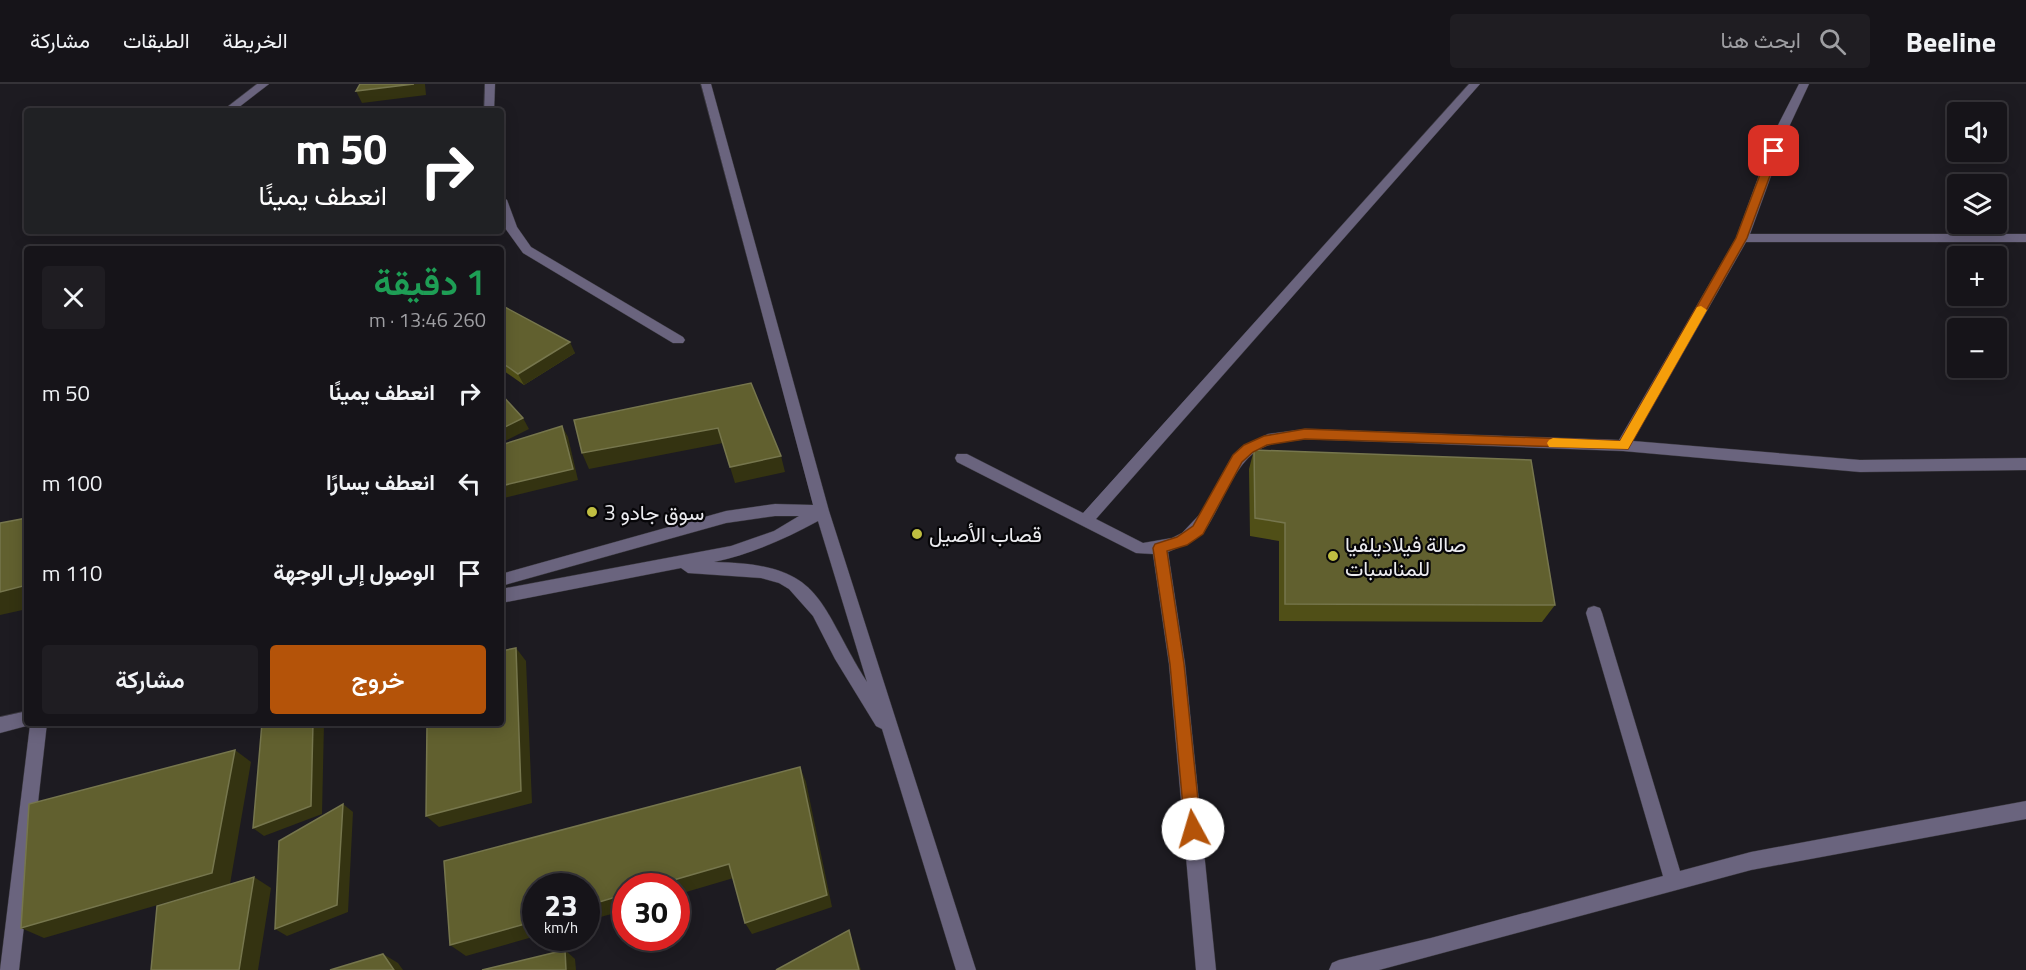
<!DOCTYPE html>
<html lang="ar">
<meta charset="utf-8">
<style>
:root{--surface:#161419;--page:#1f1d22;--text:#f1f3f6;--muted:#9e9ea2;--line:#353338;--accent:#b45309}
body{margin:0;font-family:"Titillium Web",Vazirmatn,sans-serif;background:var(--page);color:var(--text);direction:rtl;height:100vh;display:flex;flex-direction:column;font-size:22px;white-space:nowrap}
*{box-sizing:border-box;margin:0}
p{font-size:20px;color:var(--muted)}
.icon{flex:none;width:33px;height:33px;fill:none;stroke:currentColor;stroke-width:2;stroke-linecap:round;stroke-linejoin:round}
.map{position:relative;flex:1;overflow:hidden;direction:ltr}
.side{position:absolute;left:24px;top:162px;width:480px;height:480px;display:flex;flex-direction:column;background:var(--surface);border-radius:6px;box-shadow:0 3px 15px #0003,0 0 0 2px var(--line);direction:rtl}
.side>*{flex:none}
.top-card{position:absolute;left:24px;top:24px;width:480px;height:126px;border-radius:6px;box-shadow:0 3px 15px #0003,0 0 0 2px var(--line);direction:rtl;background:#202124;color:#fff;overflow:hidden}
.buttons{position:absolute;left:1947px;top:18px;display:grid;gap:12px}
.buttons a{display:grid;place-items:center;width:60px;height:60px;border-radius:6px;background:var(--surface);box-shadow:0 3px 15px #0003,0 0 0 2px var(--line);font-size:30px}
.speed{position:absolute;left:522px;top:789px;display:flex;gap:12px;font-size:30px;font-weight:700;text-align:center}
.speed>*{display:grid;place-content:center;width:78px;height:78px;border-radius:50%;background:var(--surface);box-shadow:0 3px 15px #0003,0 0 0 2px var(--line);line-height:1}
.speed small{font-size:15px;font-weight:400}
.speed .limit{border:9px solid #d22;background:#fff;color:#111}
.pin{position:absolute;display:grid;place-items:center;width:51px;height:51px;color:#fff;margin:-26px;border-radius:12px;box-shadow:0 3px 9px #0006}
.me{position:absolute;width:66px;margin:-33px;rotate:354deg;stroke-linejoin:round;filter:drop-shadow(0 0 4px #0008)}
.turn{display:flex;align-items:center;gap:21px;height:126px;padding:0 18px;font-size:27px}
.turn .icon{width:78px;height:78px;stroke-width:2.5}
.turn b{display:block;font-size:42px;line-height:51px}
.round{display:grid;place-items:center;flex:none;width:63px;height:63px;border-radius:6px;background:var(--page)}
.head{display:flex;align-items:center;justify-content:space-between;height:102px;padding:0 18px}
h1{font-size:36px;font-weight:600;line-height:45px;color:#1e9e55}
.button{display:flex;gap:12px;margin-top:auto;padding:12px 18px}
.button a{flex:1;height:69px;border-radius:6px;background:var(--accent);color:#fff;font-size:24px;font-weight:600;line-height:69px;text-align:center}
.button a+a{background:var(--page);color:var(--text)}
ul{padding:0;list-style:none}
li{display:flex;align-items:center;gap:18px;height:90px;padding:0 18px}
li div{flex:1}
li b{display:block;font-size:22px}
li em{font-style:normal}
header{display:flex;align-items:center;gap:36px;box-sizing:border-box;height:84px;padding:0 30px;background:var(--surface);border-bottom:2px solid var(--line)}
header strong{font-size:28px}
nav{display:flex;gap:33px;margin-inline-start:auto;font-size:21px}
.search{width:420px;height:54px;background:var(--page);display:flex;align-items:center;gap:15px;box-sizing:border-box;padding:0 21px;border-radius:6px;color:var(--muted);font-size:22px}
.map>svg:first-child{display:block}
</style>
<header>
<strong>Beeline</strong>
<div class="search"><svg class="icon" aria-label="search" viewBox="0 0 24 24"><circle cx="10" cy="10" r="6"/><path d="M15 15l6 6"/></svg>ابحث هنا</div>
<nav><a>الخريطة</a><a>الطبقات</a><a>مشاركة</a></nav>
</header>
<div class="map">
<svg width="2026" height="886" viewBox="0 0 2026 886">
<rect width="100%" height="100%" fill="#1d1b21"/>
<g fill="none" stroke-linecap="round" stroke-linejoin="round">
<g stroke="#3a383e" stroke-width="1">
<g id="minor">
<polygon points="257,0 269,0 234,27 222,27"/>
<polygon points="485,0 495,0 494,27 484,27"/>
<path d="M701 0H711L829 427 976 886H956L882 645 876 642 835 575 813 532 789 505 779 499 761 494 688 489 681 484 501 519V505L731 462 774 447 799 432H775L726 439 501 502V490L726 427 775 420 813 421ZM818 437 867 598C816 517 825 480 714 478 751 470 785 455 818 437Z"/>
<path d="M1469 0H1480L1096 435 1143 459 1172 454 1182 449 1200 430 1230 376 1240 364 1268 350 1306 345 1619 356 1736 154 1776 45 1799 0H1809L1788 45 1750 150H2026V158H1746L1633 357 1860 376 2026 374V386L1860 388 1623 367 1306 355C1294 357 1281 357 1269 361 1235 371 1223 422 1203 449L1193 457 1168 468 1185 580 1216 886H1196L1169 580 1153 470 1136 469 957 378 955 374 957 370H967L1083 429Z"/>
<polygon points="501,112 507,116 517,143 531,163 683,253 685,256 683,259 673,259 523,169 505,144 501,133"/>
<polygon points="1594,522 1600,524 1602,529 1680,787 1751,768 2026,717 2026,735 1751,786 1379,886 1329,886 1332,879 1339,876 1431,854 1663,792 1586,529 1588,524"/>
<polygon points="27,627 27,639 47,639 19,886 0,886 30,641 0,649 0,633"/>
</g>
</g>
<use href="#minor" fill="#6a647e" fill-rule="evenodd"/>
</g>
<g fill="#504f17">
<polygon points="501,221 575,269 524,301 501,285"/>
<polygon points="1254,366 1555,521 1542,538 1279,537 1279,457 1250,452 1249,385"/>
</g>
<g fill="#343311">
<polygon points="414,0 425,0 426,11 362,19 356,7"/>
<polygon points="570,258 575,269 524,301 518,290"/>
<polygon points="523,334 529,345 501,359 501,345"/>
<polygon points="562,342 568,353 578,396 504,414 501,409 501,402"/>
<polygon points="718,344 723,359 589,385 582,369"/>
<polygon points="781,372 785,388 735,399 730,383"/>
<polygon points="27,501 27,525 0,531 0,508"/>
<polygon points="516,564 526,577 532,719 439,743 426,732"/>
<polygon points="313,639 324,639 322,730 264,752 253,744"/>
<polygon points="235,666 251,678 230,800 44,854 21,844"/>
<polygon points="800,683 806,698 832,823 752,850 745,839"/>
<polygon points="343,720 353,728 348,828 287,852 275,845"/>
<polygon points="729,780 737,793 676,811 676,802 653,802"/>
<polygon points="254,793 271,804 258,886 239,886"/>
<polygon points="626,810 626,826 586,837 586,822"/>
<polygon points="536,837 536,852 466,872 450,861"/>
<polygon points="849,846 852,855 861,886 859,886"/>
<polygon points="565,866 575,875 576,886 566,886"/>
<polygon points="383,870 398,879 403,886 394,886"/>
</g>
<g fill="#61602f" stroke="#76764d" stroke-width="1.5">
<polygon points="360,0 414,0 356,7"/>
<polygon points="501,221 570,258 518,290 501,278"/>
<polygon points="751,299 781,372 730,383 718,344 582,369 574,336"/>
<polygon points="501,310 523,334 501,345"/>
<polygon points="562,342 573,385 501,402 501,361"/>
<polygon points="1254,366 1531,376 1555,521 1285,520 1285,439 1255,434"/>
<polygon points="27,434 27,501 0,508 0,439"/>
<polygon points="516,564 521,707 426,732 427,639 501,639 501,567"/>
<polygon points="262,639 313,639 311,722 253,744"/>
<polygon points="235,666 212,789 21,844 29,720"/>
<polygon points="800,683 827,811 745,839 729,780 653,802 626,802 626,810 586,822 586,802 536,802 536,837 450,861 444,777"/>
<polygon points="343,720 337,821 275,845 279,757"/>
<polygon points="254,793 239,886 151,886 157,822"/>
<polygon points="849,846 859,886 776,886"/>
<polygon points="565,866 566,886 482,886"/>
<polygon points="383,870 394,886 330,886"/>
</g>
<polygon fill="#b45309" stroke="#753606" stroke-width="1.5" points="1774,64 1779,67 1747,154 1628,365 1305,355 1267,361 1253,368 1242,378 1203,450 1187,461 1167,467 1184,580 1201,745 1199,750 1193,753 1187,750 1185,745 1170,580 1153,464 1155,460 1177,453 1193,442 1233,371 1244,361 1264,352 1305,345 1620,357 1736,154 1769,67"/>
<polygon fill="#f59e0b" points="1701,222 1707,226 1628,365 1549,363 1547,359 1549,356 1553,354 1620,357 1697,223"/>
<g fill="#c0be41" stroke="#070609" stroke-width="2">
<circle cx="592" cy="428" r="6"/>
<circle cx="917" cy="450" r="6"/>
<circle cx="1333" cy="472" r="6"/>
</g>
<g text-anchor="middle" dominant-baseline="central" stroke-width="4.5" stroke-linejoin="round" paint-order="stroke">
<g font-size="21" fill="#ececf0" stroke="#070609" text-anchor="start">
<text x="604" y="428">سوق جادو 3</text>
<text x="929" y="450">قصاب الأصيل</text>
<text x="1345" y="460">صالة فيلاديلفيا<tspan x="1345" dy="24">للمناسبات</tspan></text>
</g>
</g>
</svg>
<div class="buttons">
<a><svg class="icon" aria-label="sound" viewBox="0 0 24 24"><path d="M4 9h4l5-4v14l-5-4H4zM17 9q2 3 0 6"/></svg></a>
<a><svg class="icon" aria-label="layers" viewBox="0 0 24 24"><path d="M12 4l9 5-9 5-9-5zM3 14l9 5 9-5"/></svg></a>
<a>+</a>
<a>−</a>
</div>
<div class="speed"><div>23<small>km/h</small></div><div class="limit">30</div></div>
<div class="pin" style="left:1774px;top:67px;background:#d93025"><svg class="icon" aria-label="arrive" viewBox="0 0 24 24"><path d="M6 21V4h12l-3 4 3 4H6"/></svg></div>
<svg class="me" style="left:1193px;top:745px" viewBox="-20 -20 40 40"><circle r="19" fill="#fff"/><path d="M0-13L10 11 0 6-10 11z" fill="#b45309"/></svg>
<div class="top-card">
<div class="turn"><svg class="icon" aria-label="right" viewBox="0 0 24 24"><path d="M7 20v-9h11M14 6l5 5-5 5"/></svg><div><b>50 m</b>انعطف يمينًا</div></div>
</div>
<section class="side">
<div class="head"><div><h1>1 دقيقة</h1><p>260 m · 13:46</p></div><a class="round"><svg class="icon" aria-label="close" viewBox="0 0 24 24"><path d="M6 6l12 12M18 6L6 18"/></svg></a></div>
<ul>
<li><svg class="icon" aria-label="right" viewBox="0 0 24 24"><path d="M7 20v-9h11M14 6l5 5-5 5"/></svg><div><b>انعطف يمينًا</b></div><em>50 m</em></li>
<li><svg class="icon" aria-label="left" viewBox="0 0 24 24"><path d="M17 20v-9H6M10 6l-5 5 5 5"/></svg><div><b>انعطف يسارًا</b></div><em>100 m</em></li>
<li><svg class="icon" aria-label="arrive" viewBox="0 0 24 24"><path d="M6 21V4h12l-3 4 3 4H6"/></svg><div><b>الوصول إلى الوجهة</b></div><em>110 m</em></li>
</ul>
<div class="button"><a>خروج</a><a>مشاركة</a></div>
</section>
</div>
